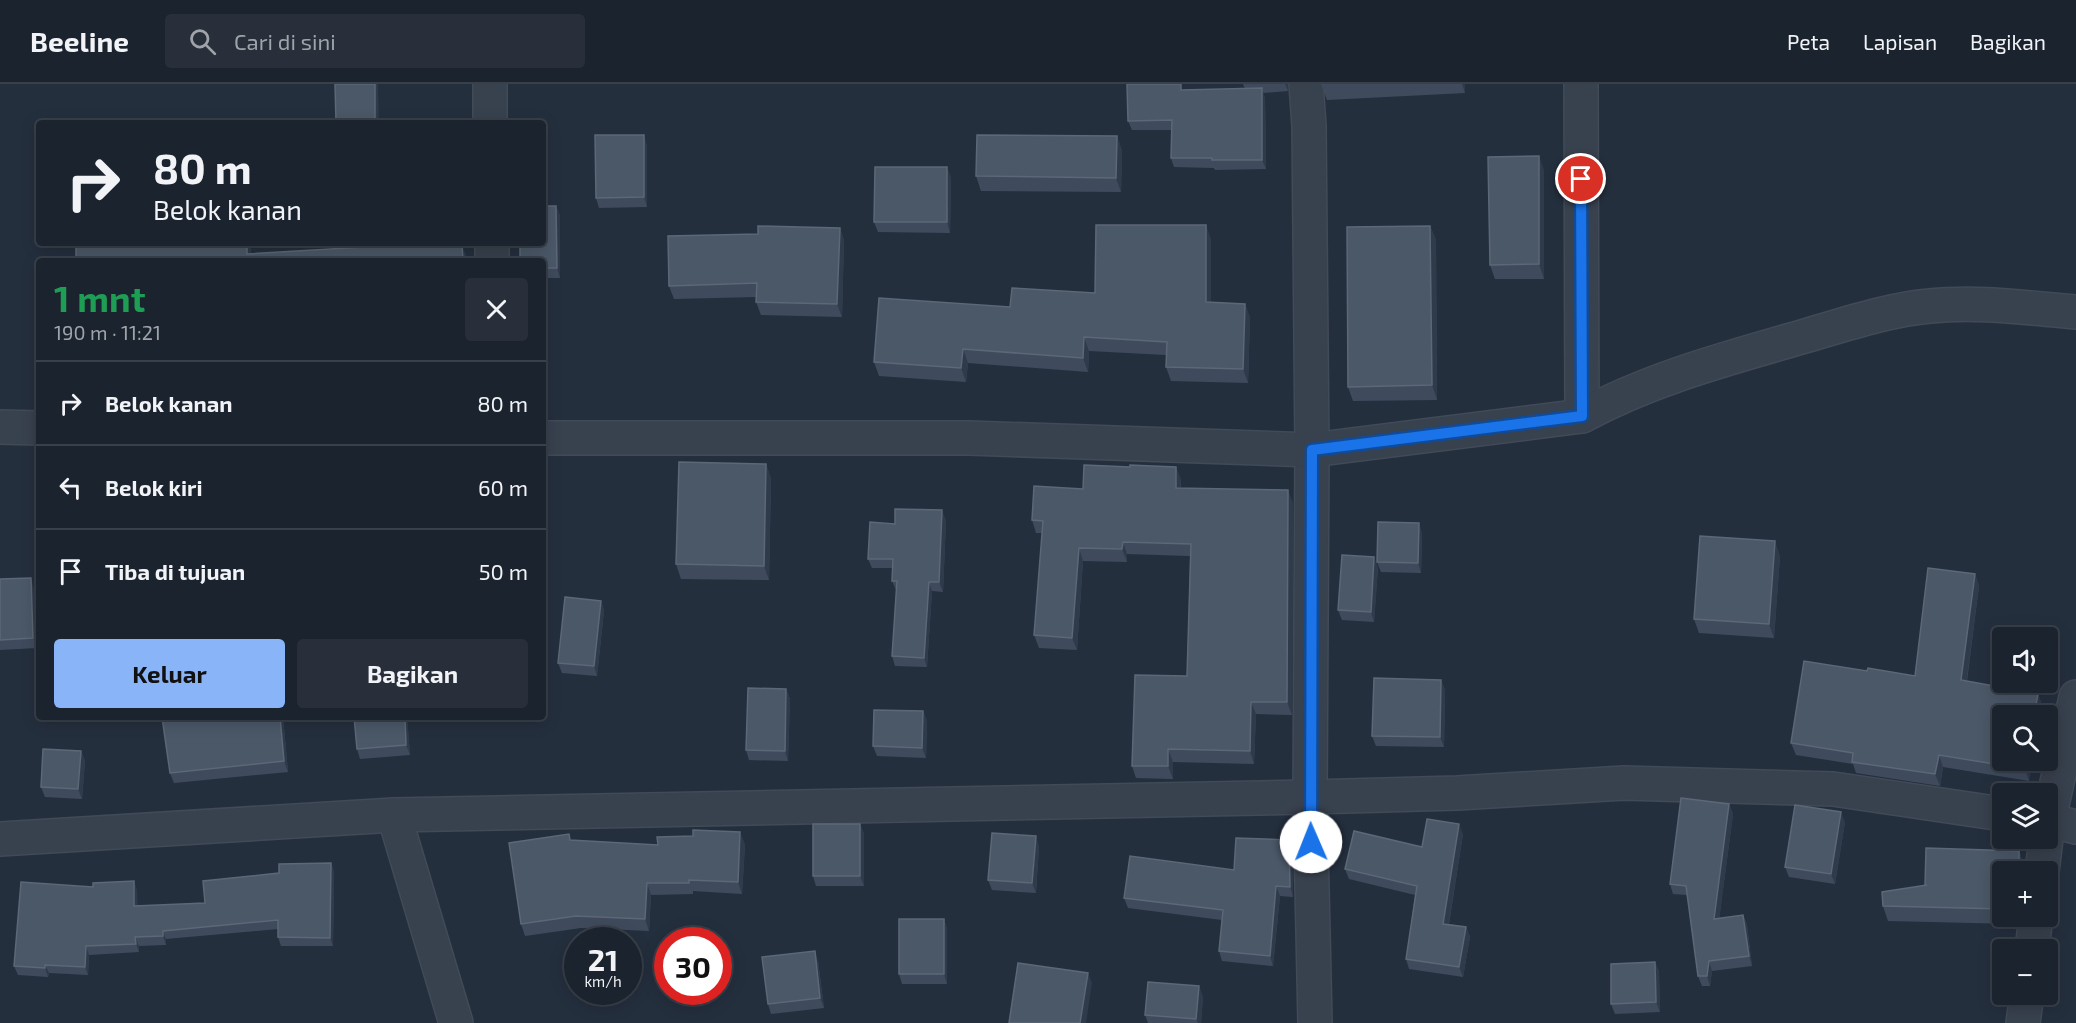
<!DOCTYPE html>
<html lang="id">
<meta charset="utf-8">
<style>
:root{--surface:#1b232e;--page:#282f3a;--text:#f1f3f6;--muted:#a0a4aa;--line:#39404a;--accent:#8ab4f8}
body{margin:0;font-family:"Exo 2",sans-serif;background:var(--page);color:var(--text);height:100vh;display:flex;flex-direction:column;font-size:22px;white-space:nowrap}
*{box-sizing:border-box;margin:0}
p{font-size:20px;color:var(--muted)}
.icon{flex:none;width:33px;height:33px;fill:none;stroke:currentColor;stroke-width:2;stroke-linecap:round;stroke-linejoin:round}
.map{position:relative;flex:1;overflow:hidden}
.side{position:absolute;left:36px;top:174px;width:510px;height:462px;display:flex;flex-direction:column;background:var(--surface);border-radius:6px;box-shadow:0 3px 15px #0003,0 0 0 2px var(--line)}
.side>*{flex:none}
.banner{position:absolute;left:36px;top:36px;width:510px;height:126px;border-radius:6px;box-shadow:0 3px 15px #0003,0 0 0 2px var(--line);background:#1b232e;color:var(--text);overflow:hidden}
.tools{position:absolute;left:1992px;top:543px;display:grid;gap:12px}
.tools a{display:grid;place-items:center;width:66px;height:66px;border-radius:6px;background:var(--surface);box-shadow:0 3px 15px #0003,0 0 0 2px var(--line);font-size:30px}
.speed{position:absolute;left:564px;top:843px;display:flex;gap:12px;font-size:30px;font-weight:700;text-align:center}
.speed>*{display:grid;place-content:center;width:78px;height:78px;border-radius:50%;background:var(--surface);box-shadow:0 3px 15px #0003,0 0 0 2px var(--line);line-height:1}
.speed small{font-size:15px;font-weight:400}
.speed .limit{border:9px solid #d22;background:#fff;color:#111}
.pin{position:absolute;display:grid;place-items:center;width:51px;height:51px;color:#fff;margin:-26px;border:3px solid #fff;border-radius:50%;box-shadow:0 2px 6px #0007}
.me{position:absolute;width:66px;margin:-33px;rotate:359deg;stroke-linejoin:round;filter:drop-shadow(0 0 4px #0008)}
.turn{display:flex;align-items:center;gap:21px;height:126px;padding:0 18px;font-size:27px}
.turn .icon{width:78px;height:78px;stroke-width:2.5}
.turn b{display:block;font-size:42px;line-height:51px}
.round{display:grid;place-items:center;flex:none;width:63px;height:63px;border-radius:6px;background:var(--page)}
.head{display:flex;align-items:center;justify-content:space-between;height:102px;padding:0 18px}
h1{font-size:36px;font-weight:700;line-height:45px;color:#1e9e55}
.primary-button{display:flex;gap:12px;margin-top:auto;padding:12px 18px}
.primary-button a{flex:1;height:69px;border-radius:6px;background:var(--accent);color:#111;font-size:24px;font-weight:700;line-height:69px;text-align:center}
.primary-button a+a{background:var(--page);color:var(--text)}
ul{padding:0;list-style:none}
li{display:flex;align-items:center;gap:18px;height:84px;padding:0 18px;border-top:2px solid var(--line)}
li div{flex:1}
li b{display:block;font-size:22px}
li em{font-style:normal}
header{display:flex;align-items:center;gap:36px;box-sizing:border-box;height:84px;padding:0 30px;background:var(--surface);border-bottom:2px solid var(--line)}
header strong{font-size:28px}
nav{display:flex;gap:33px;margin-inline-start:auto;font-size:21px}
.search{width:420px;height:54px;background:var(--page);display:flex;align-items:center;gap:15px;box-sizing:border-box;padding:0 21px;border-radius:6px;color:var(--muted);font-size:22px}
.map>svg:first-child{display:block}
</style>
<header>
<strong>Beeline</strong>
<div class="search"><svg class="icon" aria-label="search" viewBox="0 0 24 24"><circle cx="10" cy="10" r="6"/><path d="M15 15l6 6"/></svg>Cari di sini</div>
<nav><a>Peta</a><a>Lapisan</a><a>Bagikan</a></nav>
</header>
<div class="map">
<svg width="2076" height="939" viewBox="0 0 2076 939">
<rect width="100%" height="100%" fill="#242f3e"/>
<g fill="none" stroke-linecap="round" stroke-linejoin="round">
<g stroke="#414a57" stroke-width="36">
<g id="minor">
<polyline points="490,0 490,39"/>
<polyline points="1306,0 1309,42 1312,366 1310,713 1315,939"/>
<polyline points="1581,0 1582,332"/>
<polyline points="492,159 492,177"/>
<polyline points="0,343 39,344"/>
<path d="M543 354H970L1312 366 1582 332C1652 294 1729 274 1805 252 1843 241 1891 225 1930 222 1978 217 2027 224 2076 228"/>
<polyline points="394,731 456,939"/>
<polyline points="2048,736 2076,743"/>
<polyline points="2048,739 2076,613"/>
<polyline points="0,755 394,731 1310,713 1457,709 1624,699 1833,705 2002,730"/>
<polyline points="2042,788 2046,754"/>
<polyline points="2032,866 2036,832"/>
<polyline points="2023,939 2027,910"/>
</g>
</g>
<use href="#minor" stroke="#38414e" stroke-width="33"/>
</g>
<g fill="#3f4b5c">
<polygon points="1243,0 1288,0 1288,7 1263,9 1265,14 1266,85 1215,86 1214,84 1174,83 1171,74 1172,46 1132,46 1128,37 1184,6 1245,5"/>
<polygon points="1321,0 1465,0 1465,9 1327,16"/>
<polygon points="1117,52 1122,67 1121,108 981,107 976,92"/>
<polygon points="647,61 647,123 599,124 596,114"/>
<polygon points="1544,86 1544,195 1495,195 1490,181"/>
<polygon points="951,93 950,149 878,148 874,138"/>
<polygon points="556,122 560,132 560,194 543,194 543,177"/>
<polygon points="1430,142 1436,156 1437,316 1353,317 1348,303"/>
<polygon points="840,144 844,157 842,233 761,231 756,218 756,213 674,215 669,202 758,150"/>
<polygon points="1211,155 1211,218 1245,220 1250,234 1248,299 1171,297 1166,283 1166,271 1089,267 1088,288 968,279 966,298 879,292 874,278 1010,223 1095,209"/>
<polygon points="766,380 771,395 769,496 681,495 676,480"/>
<polygon points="1181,395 1181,404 1293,419 1292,631 1256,630 1254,680 1173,678 1173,695 1136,694 1132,682 1187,592 1190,472 1127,470 1127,478 1083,477 1077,566 1039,564 1034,551 1042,449 1036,449 1032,436"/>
<polygon points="946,436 943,508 932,507 927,583 895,582 892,572 896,506 892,497 893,484 872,484 868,475 895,440"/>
<polygon points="1422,449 1421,489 1381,488 1377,478"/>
<polygon points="1780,472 1774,554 1699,549 1694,535"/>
<polygon points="1378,483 1374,538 1342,536 1338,526"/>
<polygon points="1975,490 1979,502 1967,597 2038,610 2042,621 2040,632 2002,632 2032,676 2029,697 1943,683 1940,702 1856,689 1853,680 1796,671 1791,659 1867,587 1915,592"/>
<polygon points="0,495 34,504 37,564 0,566"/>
<polygon points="601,517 604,527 597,592 562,589 558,579"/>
<polygon points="1441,596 1445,606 1444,663 1376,662 1372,652"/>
<polygon points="786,605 790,615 788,677 749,676 746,666"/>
<polygon points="923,627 927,637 926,674 877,672 873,662"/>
<polygon points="162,633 283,633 288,688 174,699 170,689"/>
<polygon points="354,633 407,633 410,671 360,675 357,665"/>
<polygon points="81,667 85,677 82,715 45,713 41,703"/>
<polygon points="1729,720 1733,730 1719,835 1743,831 1747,841 1752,882 1712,887 1710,902 1702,902 1698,892 1687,811 1673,810 1670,800"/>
<polygon points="1845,738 1835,800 1789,793 1785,783"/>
<polygon points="860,740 864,750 864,802 816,802 813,792"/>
<polygon points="1463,750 1449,840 1466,843 1470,853 1463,893 1409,885 1406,875 1415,811 1349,795 1345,785"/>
<polygon points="571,756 658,761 745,760 742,810 693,807 693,810 651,811 649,847 581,844 525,852 521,840"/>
<polygon points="1289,756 1292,766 1293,813 1280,812 1273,882 1222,877 1219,867 1222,836 1128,824 1124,814 1234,786"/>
<polygon points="1039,762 1036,809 992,806 988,796"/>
<polygon points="2019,767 2024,781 2024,788 2002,788 2002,832 2018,832 2016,840 1888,837 1883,822 1925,802"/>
<polygon points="331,779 334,788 333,862 281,862 278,853 278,845 166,855 166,861 139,862 139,868 89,871 88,891 49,889 48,893 18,891 14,882 93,803 137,806 137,822 205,819 279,789"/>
<polygon points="944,835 947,845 947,900 902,900 899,890"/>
<polygon points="818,877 824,924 771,930 768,920"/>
<polygon points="1655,878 1659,888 1660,928 1615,930 1611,920"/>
<polygon points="1203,912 1201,939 1148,939 1145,931"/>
</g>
<g fill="#2f3b4b">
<polygon points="375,0 378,0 379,39 375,39"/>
<polygon points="1285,0 1288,0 1288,7"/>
<polygon points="1462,0 1465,0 1465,9"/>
<polygon points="1262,4 1265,14 1266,85 1262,76"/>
<polygon points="644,51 647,61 647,123 644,113"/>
<polygon points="1117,52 1122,67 1121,108 1116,94"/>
<polygon points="1539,72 1544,86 1544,195 1539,180"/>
<polygon points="947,83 951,93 950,149 947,138"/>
<polygon points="556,122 560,132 560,194 557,184"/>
<polygon points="1206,141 1211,155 1211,232 1206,218"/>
<polygon points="1430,142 1436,156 1437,316 1432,301"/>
<polygon points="840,144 844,157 842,233 837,220"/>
<polygon points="247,159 251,159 251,177 247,170"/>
<polygon points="462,161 466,171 466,177 463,177"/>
<polygon points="1245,220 1250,234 1248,299 1243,285"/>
<polygon points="1084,253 1089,267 1088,288 1083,274"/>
<polygon points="963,265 968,279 966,298 961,284"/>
<polygon points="766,380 771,395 769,496 764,482"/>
<polygon points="1176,383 1181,395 1180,416 1176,404"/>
<polygon points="1288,406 1293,419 1292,631 1287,618"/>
<polygon points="942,426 946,436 943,508 939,498"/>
<polygon points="1419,439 1422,449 1421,489 1418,479"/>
<polygon points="1775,457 1780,472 1774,554 1769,540"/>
<polygon points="1123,458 1127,470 1127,478 1122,465"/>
<polygon points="1079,464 1083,477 1077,566 1072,554"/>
<polygon points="1374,473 1378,483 1374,538 1371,528"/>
<polygon points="1975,490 1979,502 1965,608 1961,596"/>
<polygon points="31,494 34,504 37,564 33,554"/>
<polygon points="929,498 932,507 927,583 924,574"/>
<polygon points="601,517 604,527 597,592 594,582"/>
<polygon points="1441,596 1445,606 1444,663 1440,653"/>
<polygon points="786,605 790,615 788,677 785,667"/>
<polygon points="2038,610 2042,621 2040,632 2034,632"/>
<polygon points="1251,618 1256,630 1254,680 1250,667"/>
<polygon points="923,627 927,637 926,674 922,664"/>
<polygon points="280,633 283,633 288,688 284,677"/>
<polygon points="405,633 407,633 410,671 406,661"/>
<polygon points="1168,665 1173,678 1173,695 1168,682"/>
<polygon points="81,667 85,677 82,715 78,705"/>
<polygon points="1939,671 1943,683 1940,702 1935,690"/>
<polygon points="2026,676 2032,676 2029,697 2025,685"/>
<polygon points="1729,720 1733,730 1718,845 1714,835"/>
<polygon points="1841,728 1845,738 1835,800 1831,790"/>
<polygon points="860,740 864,750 864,802 860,792"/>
<polygon points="1459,740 1463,750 1447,850 1443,840"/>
<polygon points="740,748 745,760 742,810 738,798"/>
<polygon points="1036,752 1039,762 1036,809 1032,799"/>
<polygon points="1289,756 1292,766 1293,813 1290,803"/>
<polygon points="2019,767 2024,781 2024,788 2022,788 2019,780"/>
<polygon points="331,779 334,788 333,862 330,854"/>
<polygon points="134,797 137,806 138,831 134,822"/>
<polygon points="647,799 651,811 649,847 645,835"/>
<polygon points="1276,802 1280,812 1273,882 1270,872"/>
<polygon points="1743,831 1747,841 1752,882 1749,872"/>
<polygon points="2013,832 2018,832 2016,840"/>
<polygon points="944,835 947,845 947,900 944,890"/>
<polygon points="1466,843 1470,853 1463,893 1459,883"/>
<polygon points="163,847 166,855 166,861 163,852"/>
<polygon points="135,853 139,862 139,868 136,860"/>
<polygon points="86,862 89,871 88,891 85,883"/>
<polygon points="815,867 818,877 824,924 820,914"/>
<polygon points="1709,877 1712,887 1710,902 1707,892"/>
<polygon points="1655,878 1659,888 1660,928 1656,918"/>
<polygon points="45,881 49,889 48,893 45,884"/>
<polygon points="1088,889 1092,899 1086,939 1080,939"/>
<polygon points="1199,902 1203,912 1201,939 1198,939 1196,935"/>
</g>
<g fill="#4b5868" stroke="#5c6777" stroke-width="1.5">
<polygon points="335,0 375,0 375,39 336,39"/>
<polygon points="1127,0 1181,0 1181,6 1262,4 1262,76 1212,76 1212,74 1171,74 1172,36 1128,37"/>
<polygon points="595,51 644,51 644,113 596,114"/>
<polygon points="977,51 1117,52 1116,94 976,92"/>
<polygon points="1539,72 1539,180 1490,181 1488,73"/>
<polygon points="875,83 947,83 947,138 874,138"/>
<polygon points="543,122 556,122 557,184 543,184 543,177 520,177 520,159 543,159"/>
<polygon points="1096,141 1206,141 1206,218 1245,220 1243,285 1166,283 1167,258 1084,253 1083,274 963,265 961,284 874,278 879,214 1010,223 1012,204 1095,209"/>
<polygon points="758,142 840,144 837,220 756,218 757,199 669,202 668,152 758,150"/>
<polygon points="1430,142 1432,301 1348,303 1347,143"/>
<polygon points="76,159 247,159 247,170 364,163 364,159 402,159 402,162 462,161 463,177 76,177"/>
<polygon points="679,378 766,380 764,482 676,480"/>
<polygon points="1084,381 1130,383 1130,381 1176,383 1176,404 1288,406 1287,618 1251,618 1250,667 1168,665 1168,682 1132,682 1135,591 1187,592 1191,460 1123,458 1122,465 1079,464 1072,554 1034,551 1043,437 1032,436 1034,402 1083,405"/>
<polygon points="895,425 942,426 939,498 929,498 924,574 892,572 897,497 892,497 893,475 868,475 870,438 895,440"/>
<polygon points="1378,438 1419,439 1418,479 1377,478"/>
<polygon points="1700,452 1775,457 1769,540 1694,535"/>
<polygon points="1342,471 1374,473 1371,528 1338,526"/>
<polygon points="1928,484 1975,490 1961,596 2038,610 2034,632 2002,632 2002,676 2026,676 2025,685 1939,671 1935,690 1852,678 1853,669 1791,659 1804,577 1867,587 1868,584 1915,592"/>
<polygon points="31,494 33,554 0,556 0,495"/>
<polygon points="565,513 601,517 594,582 558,579"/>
<polygon points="1374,594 1441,596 1440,653 1372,652"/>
<polygon points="748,604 786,605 785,667 746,666"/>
<polygon points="874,626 923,627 922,664 873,662"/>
<polygon points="162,633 280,633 284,677 170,689"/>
<polygon points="354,633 405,633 406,661 357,665"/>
<polygon points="43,665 81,667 78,705 41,703"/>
<polygon points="1681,714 1729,720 1714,835 1743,831 1749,872 1709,877 1707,892 1698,892 1686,802 1670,800"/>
<polygon points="1795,721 1841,728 1831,790 1785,783"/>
<polygon points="1427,735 1459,740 1443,840 1466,843 1459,883 1406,875 1417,802 1345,785 1354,747 1422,763"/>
<rect x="813" y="740" width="47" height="52"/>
<polygon points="693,746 740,748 738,798 689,796 689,799 647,799 645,835 576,832 521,840 509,759 569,750 570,756 658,761 657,753 693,752"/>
<polygon points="992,749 1036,752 1032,799 988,796"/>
<polygon points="1236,754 1289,756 1290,803 1276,802 1270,872 1219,867 1223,826 1124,814 1130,772 1234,786"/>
<polygon points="1926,764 2019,767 2019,780 2022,784 2022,788 2002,788 2002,825 1883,822 1882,808 1927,801 1925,801"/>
<polygon points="331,779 330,854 278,853 278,836 163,847 163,852 135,853 136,860 86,862 85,883 45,881 45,884 14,882 21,798 93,803 93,799 134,797 134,822 205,819 203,797 279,789 279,780"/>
<rect x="899" y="835" width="45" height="55"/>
<polygon points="815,867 820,914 768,920 762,873"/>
<polygon points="1655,878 1656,918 1611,920 1611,880"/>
<polygon points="1018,879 1088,889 1080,939 1009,939"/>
<polygon points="1148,898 1199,902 1196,935 1145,931"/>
</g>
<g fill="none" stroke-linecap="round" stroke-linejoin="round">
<g stroke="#114b97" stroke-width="15">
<polyline id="route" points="1311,758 1312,366 1582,332 1581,95"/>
</g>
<use href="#route" stroke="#1a73e8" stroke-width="10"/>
</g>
</svg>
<div class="tools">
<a><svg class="icon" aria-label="sound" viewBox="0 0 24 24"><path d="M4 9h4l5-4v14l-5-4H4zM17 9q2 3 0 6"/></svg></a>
<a><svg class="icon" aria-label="search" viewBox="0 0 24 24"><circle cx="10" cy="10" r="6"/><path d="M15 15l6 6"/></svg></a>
<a><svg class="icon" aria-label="layers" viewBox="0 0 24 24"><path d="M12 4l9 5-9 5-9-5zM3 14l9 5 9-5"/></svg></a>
<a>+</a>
<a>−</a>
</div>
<div class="speed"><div>21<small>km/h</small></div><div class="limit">30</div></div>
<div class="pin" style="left:1581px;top:95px;background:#d93025"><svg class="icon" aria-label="arrive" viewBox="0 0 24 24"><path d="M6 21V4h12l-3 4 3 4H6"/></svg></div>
<svg class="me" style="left:1311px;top:758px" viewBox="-20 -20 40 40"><circle r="19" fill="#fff"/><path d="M0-13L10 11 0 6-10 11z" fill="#1a73e8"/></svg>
<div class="banner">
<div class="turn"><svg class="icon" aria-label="right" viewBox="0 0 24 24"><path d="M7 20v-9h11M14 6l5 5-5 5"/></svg><div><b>80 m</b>Belok kanan</div></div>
</div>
<section class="side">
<div class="head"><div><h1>1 mnt</h1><p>190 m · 11:21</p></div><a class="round"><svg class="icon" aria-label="close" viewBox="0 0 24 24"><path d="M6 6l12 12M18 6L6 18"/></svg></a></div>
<ul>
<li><svg class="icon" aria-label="right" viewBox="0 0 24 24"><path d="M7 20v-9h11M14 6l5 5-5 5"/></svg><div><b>Belok kanan</b></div><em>80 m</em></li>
<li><svg class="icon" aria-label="left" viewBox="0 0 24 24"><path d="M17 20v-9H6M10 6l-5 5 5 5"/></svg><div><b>Belok kiri</b></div><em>60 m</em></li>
<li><svg class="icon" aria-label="arrive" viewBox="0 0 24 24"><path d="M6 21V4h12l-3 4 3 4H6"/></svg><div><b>Tiba di tujuan</b></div><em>50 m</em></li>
</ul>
<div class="primary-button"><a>Keluar</a><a>Bagikan</a></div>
</section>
</div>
